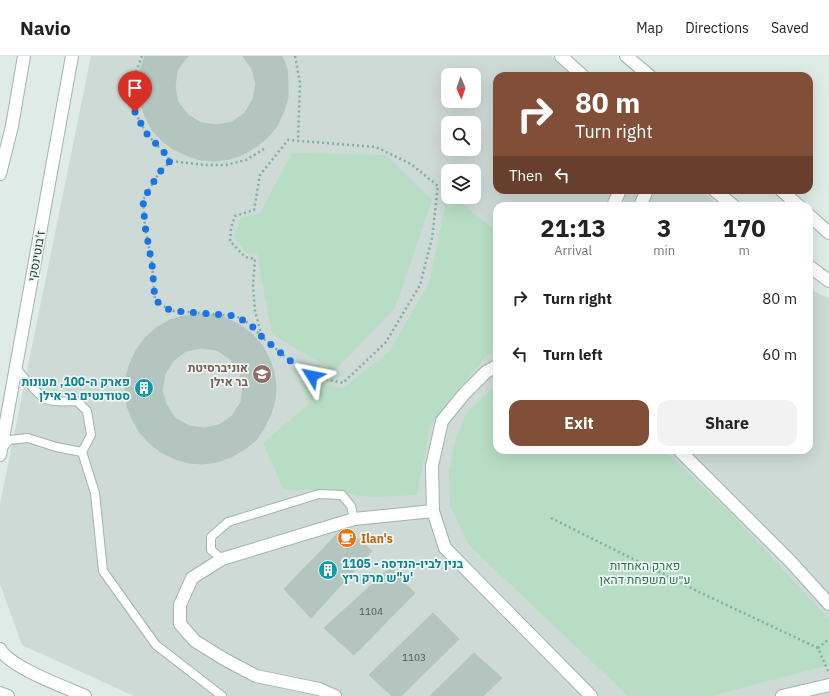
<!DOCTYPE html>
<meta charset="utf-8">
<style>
:root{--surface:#fff;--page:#f2f2f2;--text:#222;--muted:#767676;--line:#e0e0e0;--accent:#814f38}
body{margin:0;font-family:"IBM Plex Sans",Heebo,sans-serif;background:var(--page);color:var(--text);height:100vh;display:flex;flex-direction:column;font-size:15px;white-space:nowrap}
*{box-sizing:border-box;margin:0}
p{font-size:13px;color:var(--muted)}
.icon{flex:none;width:22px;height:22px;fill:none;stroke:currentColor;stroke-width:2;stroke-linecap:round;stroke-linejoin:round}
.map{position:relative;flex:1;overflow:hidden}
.drawer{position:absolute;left:493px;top:146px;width:320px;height:252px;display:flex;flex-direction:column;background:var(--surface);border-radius:12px;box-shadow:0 4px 16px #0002}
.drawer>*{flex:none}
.top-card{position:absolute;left:493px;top:16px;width:320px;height:122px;border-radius:12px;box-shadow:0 4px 16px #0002;background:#814f38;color:#fff;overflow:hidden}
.needle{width:26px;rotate:178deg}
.tools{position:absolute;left:441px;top:12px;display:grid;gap:8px}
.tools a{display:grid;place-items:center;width:40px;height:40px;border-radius:8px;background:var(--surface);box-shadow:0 4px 16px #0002;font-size:20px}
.pin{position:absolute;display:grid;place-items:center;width:34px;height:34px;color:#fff;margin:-41px -17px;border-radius:50% 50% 50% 0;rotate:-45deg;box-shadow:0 0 4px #0007}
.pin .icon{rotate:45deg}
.me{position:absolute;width:44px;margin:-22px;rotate:305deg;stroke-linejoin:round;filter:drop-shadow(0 0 3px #0008)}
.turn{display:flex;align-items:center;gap:14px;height:84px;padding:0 16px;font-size:18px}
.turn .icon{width:52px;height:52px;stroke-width:2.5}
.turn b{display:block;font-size:28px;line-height:34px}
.then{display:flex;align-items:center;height:38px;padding:0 16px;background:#0003;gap:8px;font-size:15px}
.eta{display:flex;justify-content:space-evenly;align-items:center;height:68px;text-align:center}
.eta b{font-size:24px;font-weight:800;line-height:28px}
.primary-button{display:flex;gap:8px;margin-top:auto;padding:8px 16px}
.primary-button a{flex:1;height:46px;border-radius:12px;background:var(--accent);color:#fff;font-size:16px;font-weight:800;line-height:46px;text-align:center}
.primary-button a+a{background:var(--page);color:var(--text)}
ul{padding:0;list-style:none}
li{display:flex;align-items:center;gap:12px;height:56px;padding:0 16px}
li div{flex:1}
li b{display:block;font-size:15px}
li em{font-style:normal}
header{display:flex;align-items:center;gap:24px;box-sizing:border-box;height:56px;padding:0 20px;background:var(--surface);border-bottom:1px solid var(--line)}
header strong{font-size:19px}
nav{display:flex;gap:22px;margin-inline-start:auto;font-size:14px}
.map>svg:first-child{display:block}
</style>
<header>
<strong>Navio</strong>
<nav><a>Map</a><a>Directions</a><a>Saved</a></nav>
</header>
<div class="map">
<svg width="829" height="640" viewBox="0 0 829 640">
<rect width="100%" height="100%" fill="#dfebe6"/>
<path fill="#cddad5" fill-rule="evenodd" d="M91 0H551L573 20H497V134H701L719 150H497V394H809V230L815 236 829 242V640H134L22 589 0 528V448ZM448 19H474V45H448ZM448 67H474V93H448ZM448 115H474V141H448Z"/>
<g fill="#b7ddc4">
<polygon points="292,97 386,99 432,144 395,252 334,315 272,278 257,198 246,197 234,181 241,162 261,157 268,142"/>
<polygon points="448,137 448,141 453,141 497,176 497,297 486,300 430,369 417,439 371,441 329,434 284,434 263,387 309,348 299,324 343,332 389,296 429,227"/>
<polygon points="497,330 497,394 664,394 729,456 829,563 829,609 711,640 628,640 469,489 450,450 449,415 455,386 466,358 491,333"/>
</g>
<g fill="#b4c5bf" stroke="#b1c4be" fill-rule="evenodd">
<polygon points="145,0 189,0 186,2 177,15 175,31 178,46 188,59 201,67 217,69 232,66 245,57 253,43 256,28 252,13 243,0 282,0 287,13 288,27 288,41 284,55 277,70 268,81 257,90 244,98 230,103 216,105 201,104 188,100 173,93 162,85 152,74 145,60 140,47 138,32 139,18"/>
<path d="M198 258 212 259 226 262 240 269 252 278 262 289 269 302 274 316 276 330 275 344 271 358 264 372 256 384 245 393 231 401 217 406 203 408 189 407 175 403 161 396 149 387 140 377 132 363 127 350 125 335 126 321 130 307 137 293 145 282 156 272 170 264 184 260ZM201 292 217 294 230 303 240 316 243 331 241 346 232 360 219 369 204 372 189 370 175 362 166 348 162 334 165 318 173 305 186 295Z"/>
<polygon points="344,471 372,495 311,562 284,533"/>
<polygon points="390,512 415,537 354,599 324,572"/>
<polygon points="433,557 459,583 401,640 392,640 369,619"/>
<polygon points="474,597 502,622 483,640 430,640"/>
</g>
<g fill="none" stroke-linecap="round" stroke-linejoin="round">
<g stroke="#a2b3ad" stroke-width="10">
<g id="service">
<path d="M16 312C22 319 38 340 46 343 55 347 67 345 77 345L87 355 91 379 82 396 95 437 103 515 156 589 222 640"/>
<polyline points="2,393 9,384 28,382 56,391 82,396"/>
<polyline points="222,503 211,494 211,481 228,466 319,438 342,439 351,450 354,463"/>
</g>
</g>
<g stroke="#a2b3ad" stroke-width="14">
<g id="minor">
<polyline points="613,150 620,134"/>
<polyline points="640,150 647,134"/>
<polyline points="497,310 486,316 464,338 442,365 432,410 433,455 445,492 591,640"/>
<polyline points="679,394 791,506 829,548"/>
<polyline points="335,640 319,633 256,620 224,603 195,585 180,568 180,549 192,522 222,503 354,463 433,455"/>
<polyline points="782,640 829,629"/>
</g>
</g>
<g stroke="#a2b3ad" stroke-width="14">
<g id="tertiary">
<polyline points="561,0 583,20"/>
<polyline points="626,0 650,20"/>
<polyline points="0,118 12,70 24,0"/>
<polyline points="714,134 734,150"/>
<polyline points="781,134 799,150"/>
<polyline points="809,159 829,177"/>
<polyline points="809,210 829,225"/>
<polyline points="0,399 72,0"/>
<path d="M0 593C9 611 65 631 85 640"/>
<polyline points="0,637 8,640"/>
</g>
</g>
<g stroke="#7eafa3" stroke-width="2.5" stroke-dasharray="2 3" stroke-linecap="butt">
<polyline points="142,0 130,32 135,56 146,77 171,105 205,109 226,109 246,104 264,93"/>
<polyline points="295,0 300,27 298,84"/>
<polyline points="171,105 159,117 143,144 145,170 152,208 155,244 168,253 174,255 236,260 251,269 262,281 288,303 312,320 343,327 386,286 420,229 432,182 438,130 411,108 376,91 288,84 260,119 254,154 235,160 231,172 230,185 245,201 255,203 253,230 255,255 262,281"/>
<polyline points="551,462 701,537 818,592"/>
<polyline points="828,615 818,592 829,583"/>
</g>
<use href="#service" stroke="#fff" stroke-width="8"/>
<use href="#minor" stroke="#fff" stroke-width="12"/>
<use href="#tertiary" stroke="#fff" stroke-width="12"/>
</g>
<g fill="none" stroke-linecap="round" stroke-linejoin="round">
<polyline stroke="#1a73e8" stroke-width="7" stroke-dasharray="0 12.6" points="135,56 146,77 171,104 159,117 143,144 145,170 152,208 155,244 168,253 174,255 236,260 251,269 262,281 288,303 312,320"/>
</g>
<defs>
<g id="university-disc" transform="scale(1)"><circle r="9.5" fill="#8d6e63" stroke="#eff7f4"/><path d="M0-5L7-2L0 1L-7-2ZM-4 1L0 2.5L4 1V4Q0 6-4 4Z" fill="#fff"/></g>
<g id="building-disc" transform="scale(1)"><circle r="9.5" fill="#0f9aa8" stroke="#eff7f4"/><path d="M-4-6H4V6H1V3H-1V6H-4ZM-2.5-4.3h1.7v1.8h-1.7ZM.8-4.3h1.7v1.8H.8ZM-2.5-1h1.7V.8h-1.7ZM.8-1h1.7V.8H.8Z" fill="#fff"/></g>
<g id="cafe-disc" transform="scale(1)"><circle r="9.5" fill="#e8710a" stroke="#eff7f4"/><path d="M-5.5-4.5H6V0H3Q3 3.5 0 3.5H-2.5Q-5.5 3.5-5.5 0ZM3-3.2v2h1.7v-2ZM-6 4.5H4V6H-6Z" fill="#fff"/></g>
</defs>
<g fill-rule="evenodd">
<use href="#university-disc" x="262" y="318"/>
<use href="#building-disc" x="144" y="332"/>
<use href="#cafe-disc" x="347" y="482"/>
<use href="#building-disc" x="328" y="514"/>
</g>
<g text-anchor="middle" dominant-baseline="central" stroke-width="3.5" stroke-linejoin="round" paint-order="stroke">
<g font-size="10" fill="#455e58">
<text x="371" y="555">1104</text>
<text x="414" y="601">1103</text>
</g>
<g font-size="12" fill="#203b35" stroke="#eff7f4">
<text transform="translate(36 200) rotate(-80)">ז'בוטינסקי</text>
</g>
<g font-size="12" font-weight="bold" fill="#785e54" stroke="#eff7f4" text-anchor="end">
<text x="248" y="311">אוניברסיטת<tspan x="248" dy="14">בר אילן</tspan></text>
</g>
<g font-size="12" font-weight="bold" fill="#0d838f" stroke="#eff7f4" text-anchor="end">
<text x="130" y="325">פארק ה-100, מעונות<tspan x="130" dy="14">סטודנטים בר אילן</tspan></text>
<text x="342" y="507" text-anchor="start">1105 - בנין לביו-הנדסה<tspan x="342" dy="14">ע"ש מרק ריץ'</tspan></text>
</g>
<g font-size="12" font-weight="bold" fill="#c56008" stroke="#eff7f4" text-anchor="start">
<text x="361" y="482">Ilan's</text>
</g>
<g font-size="12" fill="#29724b" stroke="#eff7f4">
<text x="645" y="509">פארק האחדות<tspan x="645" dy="14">ע"ש משפחת דהאן</tspan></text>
</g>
</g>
</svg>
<div class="tools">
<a><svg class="needle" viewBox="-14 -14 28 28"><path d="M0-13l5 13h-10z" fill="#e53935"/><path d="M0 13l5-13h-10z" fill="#767676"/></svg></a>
<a><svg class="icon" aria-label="search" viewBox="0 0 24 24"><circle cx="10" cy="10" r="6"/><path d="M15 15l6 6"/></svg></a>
<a><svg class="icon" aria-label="layers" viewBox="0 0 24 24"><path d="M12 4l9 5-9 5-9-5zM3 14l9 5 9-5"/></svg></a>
</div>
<div class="pin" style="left:135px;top:56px;background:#d93025"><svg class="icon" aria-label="arrive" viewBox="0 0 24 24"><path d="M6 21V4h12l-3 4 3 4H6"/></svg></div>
<svg class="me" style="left:312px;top:320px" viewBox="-20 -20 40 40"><path d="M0-17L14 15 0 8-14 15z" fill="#1a73e8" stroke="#fff" stroke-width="4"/></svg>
<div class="top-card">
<div class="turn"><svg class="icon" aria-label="right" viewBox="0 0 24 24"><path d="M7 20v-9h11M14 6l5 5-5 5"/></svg><div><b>80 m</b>Turn right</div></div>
<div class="then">Then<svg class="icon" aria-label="left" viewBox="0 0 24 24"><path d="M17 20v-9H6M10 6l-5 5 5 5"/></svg></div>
</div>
<section class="drawer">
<div class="eta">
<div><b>21:13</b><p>Arrival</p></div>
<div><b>3</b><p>min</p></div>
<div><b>170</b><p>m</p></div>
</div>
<ul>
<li><svg class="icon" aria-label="right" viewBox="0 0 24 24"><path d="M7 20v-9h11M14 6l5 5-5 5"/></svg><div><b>Turn right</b></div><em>80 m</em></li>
<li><svg class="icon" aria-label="left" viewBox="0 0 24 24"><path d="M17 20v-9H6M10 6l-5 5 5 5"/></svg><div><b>Turn left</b></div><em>60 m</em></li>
</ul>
<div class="primary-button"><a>Exit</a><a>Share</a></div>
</section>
</div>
